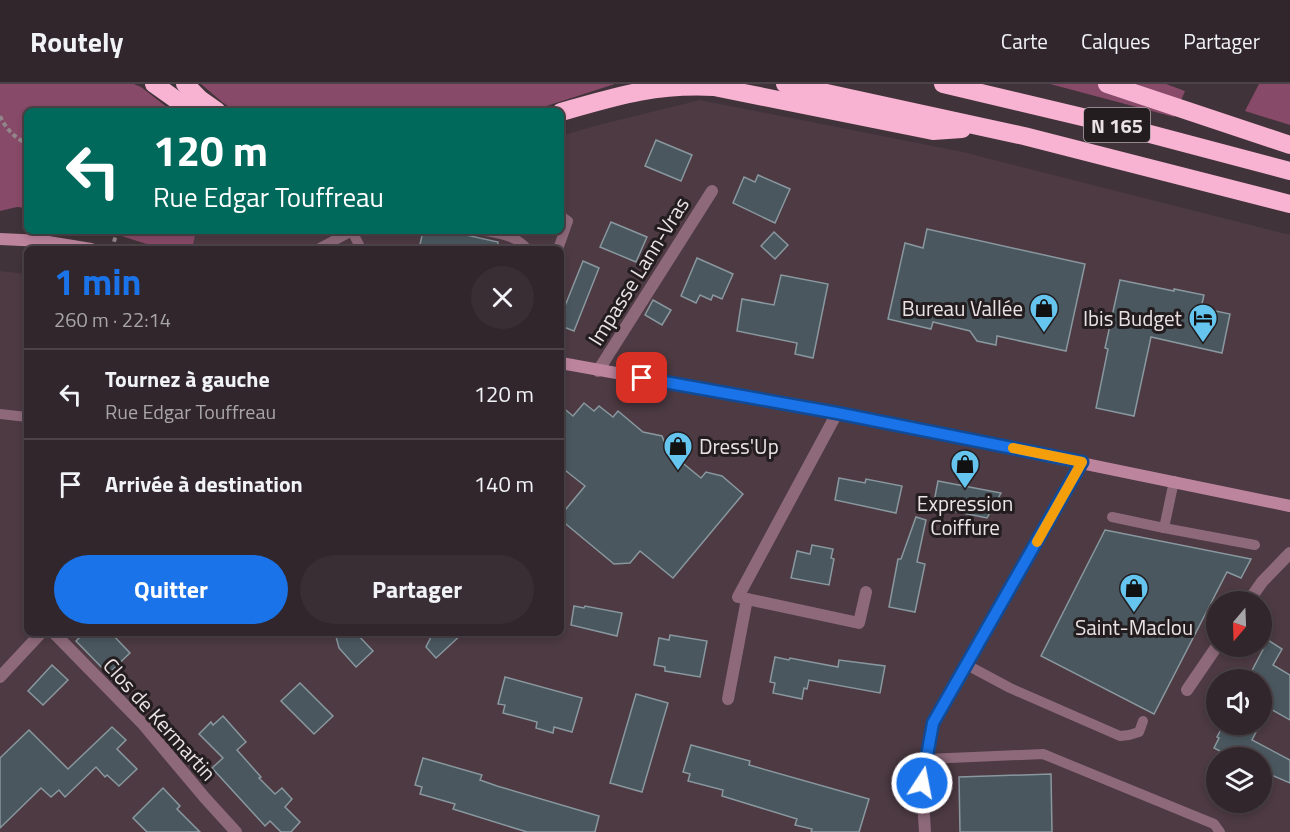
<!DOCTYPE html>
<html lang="fr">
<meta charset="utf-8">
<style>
:root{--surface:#30262b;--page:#382e33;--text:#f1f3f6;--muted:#a8a5a9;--line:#4b4347;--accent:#1a73e8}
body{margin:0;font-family:"Titillium Web",sans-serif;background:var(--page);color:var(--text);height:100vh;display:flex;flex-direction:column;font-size:22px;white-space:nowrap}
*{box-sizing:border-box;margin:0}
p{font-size:20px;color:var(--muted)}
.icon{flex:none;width:33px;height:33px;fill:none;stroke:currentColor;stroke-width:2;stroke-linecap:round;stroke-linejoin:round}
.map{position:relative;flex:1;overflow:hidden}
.drawer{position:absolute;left:24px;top:162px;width:540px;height:390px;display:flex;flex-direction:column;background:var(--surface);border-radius:9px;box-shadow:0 3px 9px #0003,0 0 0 2px var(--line)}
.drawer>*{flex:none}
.top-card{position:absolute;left:24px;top:24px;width:540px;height:126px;border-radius:9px;box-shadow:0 3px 9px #0003,0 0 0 2px var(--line);background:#00695c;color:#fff;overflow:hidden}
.needle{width:39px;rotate:199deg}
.controls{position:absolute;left:1206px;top:507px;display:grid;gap:12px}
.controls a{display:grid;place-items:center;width:66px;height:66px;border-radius:50%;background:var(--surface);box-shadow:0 3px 9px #0003,0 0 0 2px var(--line);font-size:30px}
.pin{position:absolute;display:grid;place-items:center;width:51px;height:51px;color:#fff;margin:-26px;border-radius:12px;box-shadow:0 3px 9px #0006}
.me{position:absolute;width:66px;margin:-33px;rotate:11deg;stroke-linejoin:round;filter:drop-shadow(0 0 4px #0008)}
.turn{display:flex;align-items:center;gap:21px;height:126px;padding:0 30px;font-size:27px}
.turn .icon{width:78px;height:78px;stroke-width:2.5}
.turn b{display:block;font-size:42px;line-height:51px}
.round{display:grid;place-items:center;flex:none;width:63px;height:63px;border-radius:32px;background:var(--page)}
.headline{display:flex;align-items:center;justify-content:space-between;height:102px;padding:0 30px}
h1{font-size:36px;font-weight:700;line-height:45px;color:var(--accent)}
.cta{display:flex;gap:12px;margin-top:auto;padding:12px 30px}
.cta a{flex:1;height:69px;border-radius:36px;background:var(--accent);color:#fff;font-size:24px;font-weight:700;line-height:69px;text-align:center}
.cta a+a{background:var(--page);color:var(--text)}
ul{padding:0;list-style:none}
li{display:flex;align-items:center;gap:18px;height:90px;padding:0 30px;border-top:2px solid var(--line)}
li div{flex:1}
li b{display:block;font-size:22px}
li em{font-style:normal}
header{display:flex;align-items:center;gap:36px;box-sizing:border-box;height:84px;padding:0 30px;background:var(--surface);border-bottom:2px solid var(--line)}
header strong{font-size:28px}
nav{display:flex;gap:33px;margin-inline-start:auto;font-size:21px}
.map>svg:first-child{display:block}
</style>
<header>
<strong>Routely</strong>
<nav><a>Carte</a><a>Calques</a><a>Partager</a></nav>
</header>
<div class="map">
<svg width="1290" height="748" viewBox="0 0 1290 748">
<rect width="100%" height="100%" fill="#403339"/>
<path fill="#4d3a43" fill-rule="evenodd" d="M700 16 963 68 1290 151V748H0V187L27 190V549H561V165H184L190 147H561V52L598 41ZM1216 518H1262V562H1216ZM1216 596H1262V640H1216ZM1216 674H1262V718H1216Z"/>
<g fill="#874a68">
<polygon points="0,0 134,0 141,3 172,27 27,27 27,124 17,123 0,127"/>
<polygon points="201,0 615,0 531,27 235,27 222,18"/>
<polygon points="1050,0 1166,0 1185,7 1174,33"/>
<polygon points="1259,0 1290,0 1290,41 1245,27"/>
<polygon points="106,147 196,147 192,165 162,165"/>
</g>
<g fill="#4a575e" stroke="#89979e" stroke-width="1.5">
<polygon points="656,56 692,71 681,97 645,82"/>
<polygon points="758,91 790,105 775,139 733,119 744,93 755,98"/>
<polygon points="611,138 647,153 636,178 600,163"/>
<polygon points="927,145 1085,180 1066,267 997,252 996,261 977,257 970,247 933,238 931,245 888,235 905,159 923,164"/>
<polygon points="423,147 448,147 498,158 497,165 419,165"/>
<polygon points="774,148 788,161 775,175 761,162"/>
<polygon points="697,174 733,190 722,215 713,211 711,216 700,211 696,219 681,212"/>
<polygon points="583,177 599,184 574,247 561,242 561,232"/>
<polygon points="781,191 828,200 813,274 795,270 797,259 737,247 742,215 774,221"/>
<polygon points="1120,196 1174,207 1174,205 1204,211 1201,224 1230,230 1222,269 1151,253 1134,332 1096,324 1108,265 1105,264"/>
<polygon points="653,216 671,226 662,241 645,231"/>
<polygon points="584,319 594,327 599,322 613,333 618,327 643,348 662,352 668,367 701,394 706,388 722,392 743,410 673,494 640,467 630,479 614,480 561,436 561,431 585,402 561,383 561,322 573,332"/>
<polygon points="839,394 865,399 866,395 902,402 896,429 835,416"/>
<polygon points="938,397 1001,409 987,434 933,423"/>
<polygon points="916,433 926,436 917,478 925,480 915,528 889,523 898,475 901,475"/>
<polygon points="1105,446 1251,475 1241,494 1227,488 1154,630 1041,572"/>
<polygon points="812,461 833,465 831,474 834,475 829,501 791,494 797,467 810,470"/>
<polygon points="574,522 584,524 585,522 622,529 617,552 571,541"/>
<polygon points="84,549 111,549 130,569 108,590 76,557"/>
<polygon points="335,549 356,549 373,567 356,583 339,564"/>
<polygon points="433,549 463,549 436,574 426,563"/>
<polygon points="670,551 707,557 700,593 665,587 665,583 654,581 659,554 669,556"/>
<polygon points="1268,556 1282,565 1273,581 1290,591 1290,636 1262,620 1262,596 1247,596"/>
<polygon points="775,573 789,576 790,574 838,583 839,576 885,582 880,609 809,596 807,605 804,604 802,615 773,609 775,599 770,598"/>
<polygon points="52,581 68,596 43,621 28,607"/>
<polygon points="505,593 582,614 572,648 554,643 553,649 536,644 537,638 503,629 505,621 498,620"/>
<polygon points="300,599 333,632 314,650 281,617"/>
<polygon points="636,610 668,619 642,708 610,699"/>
<polygon points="223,632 246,658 237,666 261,693 259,694 275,710 282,704 292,715 285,723 300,738 291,748 281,748 270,737 265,742 212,684 223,674 199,650 211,638 213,641"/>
<polygon points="1224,640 1260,640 1252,656 1290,676 1290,699 1262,687 1262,674 1233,674 1214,664 1219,654 1217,653"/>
<polygon points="112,643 126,656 117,665 137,685 119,702 107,691 105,693 96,683 65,713 59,706 51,713 41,704 0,744 0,674 29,646 68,685"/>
<polygon points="691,661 750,677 749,681 869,715 859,748 811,748 812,745 795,741 797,735 722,712 723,706 688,697 690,690 683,688"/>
<polygon points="423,674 482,691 480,696 497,702 599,732 595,748 527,748 453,725 455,720 420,710 422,703 415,701"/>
<polygon points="1051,690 1052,748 960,748 959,693"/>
<polygon points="163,704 180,722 177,725 200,748 147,748 133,734"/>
</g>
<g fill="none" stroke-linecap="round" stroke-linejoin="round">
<g stroke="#91878b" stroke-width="4" stroke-dasharray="4.5 3" stroke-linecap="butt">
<path d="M0 32C6 45 14 53 27 60"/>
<polyline points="112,165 117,147"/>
</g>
<g stroke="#8d697a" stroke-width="10">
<polyline points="352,147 361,165"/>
<path d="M485 147C501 150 517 152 527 165"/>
<polyline points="318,165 352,147"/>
<polyline points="558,165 568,137 561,132"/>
<polyline points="0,330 27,333"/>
<polyline points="1174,397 1164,444 1255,461"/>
<polyline points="1112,433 1164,444"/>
<polyline points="967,581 1010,604 1120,652 1129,651 1139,648 1143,637"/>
<polyline points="927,675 1043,670 1214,740 1220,748"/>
</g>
<g stroke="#8d697a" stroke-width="12">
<polyline points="598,287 712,107"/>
<polyline points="837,329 738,513 859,539 866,508"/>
<polyline points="1248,518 1262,498 1290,469"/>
<polyline points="54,549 142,639 205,714 236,748"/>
<polyline points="0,593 41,549"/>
<polyline points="1187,606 1217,562"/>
<polyline points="728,615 747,515"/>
<polyline points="925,748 922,699 933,639 1082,378"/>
</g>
<g stroke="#bd849e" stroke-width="12">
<polyline points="0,155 42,157 91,165"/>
<polyline points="561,279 837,329 1290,422"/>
</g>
<g stroke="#f8b2d2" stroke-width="18">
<polyline points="154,0 192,27"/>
<polyline points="185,0 200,15 217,27"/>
<polyline points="785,0 1024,52 1290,120"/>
<polyline points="943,0 1116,41 1290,87"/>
<polyline points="1107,0 1290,61"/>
<path d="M561 28C617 12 654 0 714 3L933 47 962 45"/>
</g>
</g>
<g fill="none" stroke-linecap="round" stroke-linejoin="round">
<g stroke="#114b97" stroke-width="15">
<polyline id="route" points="642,294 837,329 1082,378 933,639 922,699"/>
</g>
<use href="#route" stroke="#1a73e8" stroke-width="10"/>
<polyline stroke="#f59e0b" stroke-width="10" points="1013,364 1082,378 1037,458"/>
</g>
<defs>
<g id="shop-pin" transform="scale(1.5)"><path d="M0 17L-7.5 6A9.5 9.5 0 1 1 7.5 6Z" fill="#65c5ee" stroke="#231d1f"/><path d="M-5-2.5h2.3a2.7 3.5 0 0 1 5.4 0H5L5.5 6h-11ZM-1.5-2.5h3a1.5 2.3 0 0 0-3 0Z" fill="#111"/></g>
<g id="hotel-pin" transform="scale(1.5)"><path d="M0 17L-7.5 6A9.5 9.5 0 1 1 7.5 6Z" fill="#65c5ee" stroke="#231d1f"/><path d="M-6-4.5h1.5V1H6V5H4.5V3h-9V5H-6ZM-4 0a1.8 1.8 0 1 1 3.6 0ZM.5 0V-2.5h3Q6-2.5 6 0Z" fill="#111"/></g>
</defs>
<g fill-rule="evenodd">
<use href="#shop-pin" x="1044" y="224"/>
<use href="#hotel-pin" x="1203" y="234"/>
<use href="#shop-pin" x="678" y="362"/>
<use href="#shop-pin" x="965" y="380"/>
<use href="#shop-pin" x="1134" y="504"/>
</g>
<g text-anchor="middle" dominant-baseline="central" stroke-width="6" stroke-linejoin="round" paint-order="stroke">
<rect fill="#231d1f" stroke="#aea7aa" stroke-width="1.5" x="1084" y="24" width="66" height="34" rx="4.5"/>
<g font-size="20" font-weight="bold" fill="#eae2e5">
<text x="1117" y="41">N 165</text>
</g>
<g font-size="21" fill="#eae2e5" stroke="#231d1f">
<text transform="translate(638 187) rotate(-58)">Impasse Lann-Vras</text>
<text transform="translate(160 635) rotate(48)">Clos de Kermartin</text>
</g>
<g font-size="21" fill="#eae2e5" stroke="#231d1f" text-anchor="end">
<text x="1023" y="224">Bureau Vallée</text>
<text x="1182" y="234">Ibis Budget</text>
<text x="699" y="362" text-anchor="start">Dress'Up</text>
<text x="965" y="419" text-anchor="middle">Expression<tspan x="965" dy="24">Coiffure</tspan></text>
<text x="1134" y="543" text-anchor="middle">Saint-Maclou</text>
</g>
</g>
</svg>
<div class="controls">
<a><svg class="needle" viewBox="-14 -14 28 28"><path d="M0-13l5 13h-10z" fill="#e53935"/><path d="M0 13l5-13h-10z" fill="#a8a5a9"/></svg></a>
<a><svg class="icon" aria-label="sound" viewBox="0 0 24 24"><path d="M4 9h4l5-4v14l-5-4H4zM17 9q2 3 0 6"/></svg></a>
<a><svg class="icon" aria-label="layers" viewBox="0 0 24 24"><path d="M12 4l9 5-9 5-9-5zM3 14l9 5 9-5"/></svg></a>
</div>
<div class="pin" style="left:642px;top:294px;background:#d93025"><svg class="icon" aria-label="arrive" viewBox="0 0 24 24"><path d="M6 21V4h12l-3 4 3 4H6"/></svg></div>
<svg class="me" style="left:922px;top:699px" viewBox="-20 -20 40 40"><circle r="17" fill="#1a73e8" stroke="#fff" stroke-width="3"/><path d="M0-11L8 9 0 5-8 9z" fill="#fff"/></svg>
<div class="top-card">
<div class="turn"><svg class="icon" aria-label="left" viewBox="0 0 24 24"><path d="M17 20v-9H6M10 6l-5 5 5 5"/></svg><div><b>120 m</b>Rue Edgar Touffreau</div></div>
</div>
<section class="drawer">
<div class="headline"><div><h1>1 min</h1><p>260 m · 22:14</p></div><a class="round"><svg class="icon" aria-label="close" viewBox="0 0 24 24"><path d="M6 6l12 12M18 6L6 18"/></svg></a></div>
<ul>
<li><svg class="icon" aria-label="left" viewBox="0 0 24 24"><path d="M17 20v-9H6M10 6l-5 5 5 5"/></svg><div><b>Tournez à gauche</b><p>Rue Edgar Touffreau</p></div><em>120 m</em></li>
<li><svg class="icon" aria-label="arrive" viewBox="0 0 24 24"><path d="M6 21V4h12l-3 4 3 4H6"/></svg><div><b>Arrivée à destination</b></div><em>140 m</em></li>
</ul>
<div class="cta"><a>Quitter</a><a>Partager</a></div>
</section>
</div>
